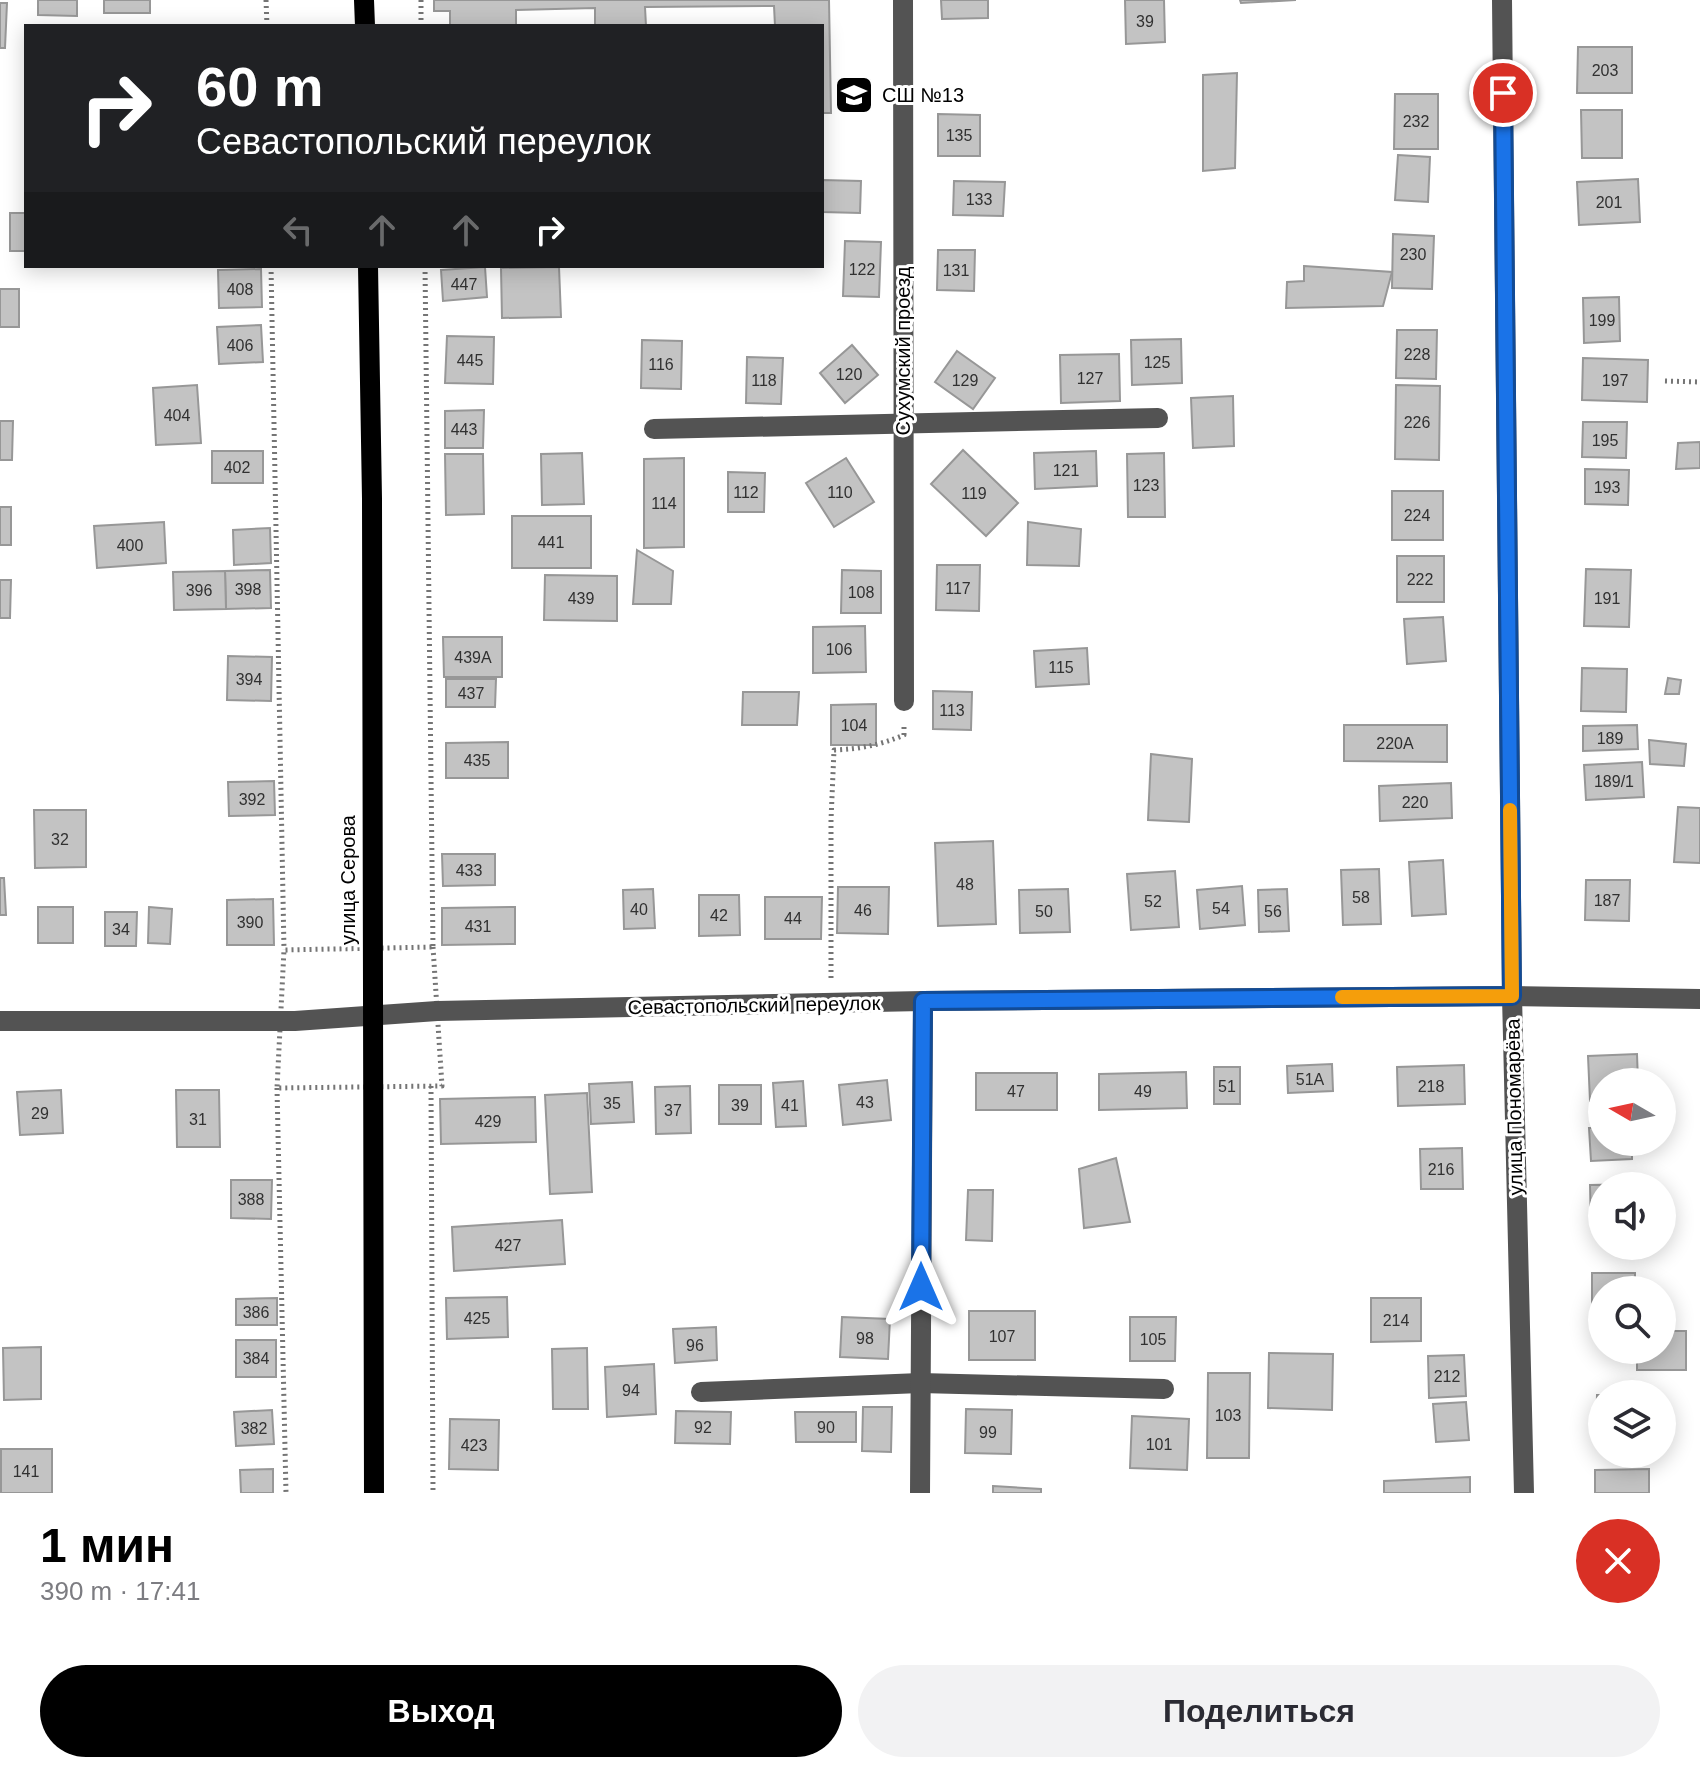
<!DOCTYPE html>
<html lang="ru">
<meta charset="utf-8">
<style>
:root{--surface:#fff;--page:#f2f2f3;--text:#2b2b33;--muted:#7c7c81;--accent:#000}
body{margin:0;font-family:Helvetica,sans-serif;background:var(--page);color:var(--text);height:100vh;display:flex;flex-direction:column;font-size:30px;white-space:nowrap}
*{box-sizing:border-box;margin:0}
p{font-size:26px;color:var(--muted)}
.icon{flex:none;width:44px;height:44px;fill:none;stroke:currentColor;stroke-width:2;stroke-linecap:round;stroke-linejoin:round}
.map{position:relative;height:1493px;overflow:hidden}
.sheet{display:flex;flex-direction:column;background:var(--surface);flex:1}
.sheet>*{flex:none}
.banner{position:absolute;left:24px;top:24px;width:800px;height:244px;border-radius:0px;box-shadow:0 4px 20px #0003;background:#202124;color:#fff;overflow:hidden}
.needle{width:52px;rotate:279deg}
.fabs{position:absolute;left:1588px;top:1068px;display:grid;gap:16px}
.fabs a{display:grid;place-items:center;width:88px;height:88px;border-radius:50%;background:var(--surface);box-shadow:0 4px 20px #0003;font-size:40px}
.pin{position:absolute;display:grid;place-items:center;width:68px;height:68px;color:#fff;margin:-34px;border:4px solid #fff;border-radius:50%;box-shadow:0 2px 8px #0007}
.me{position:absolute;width:88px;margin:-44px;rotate:0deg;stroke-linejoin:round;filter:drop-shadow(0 0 6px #0008)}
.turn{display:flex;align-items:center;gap:28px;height:168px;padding:0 40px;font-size:36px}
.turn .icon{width:104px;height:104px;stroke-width:2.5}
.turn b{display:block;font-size:56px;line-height:68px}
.lanes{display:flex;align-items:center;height:76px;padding:0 40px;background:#0003;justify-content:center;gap:40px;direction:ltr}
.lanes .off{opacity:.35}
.round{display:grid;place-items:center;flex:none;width:84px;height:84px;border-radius:42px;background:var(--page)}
.headline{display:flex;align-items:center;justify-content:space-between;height:136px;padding:0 40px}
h1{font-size:48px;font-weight:700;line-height:60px;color:var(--accent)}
.cta{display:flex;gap:16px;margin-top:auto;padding:16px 40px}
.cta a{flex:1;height:92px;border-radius:48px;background:var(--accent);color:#fff;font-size:32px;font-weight:700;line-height:92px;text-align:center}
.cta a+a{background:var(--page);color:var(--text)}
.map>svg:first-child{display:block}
</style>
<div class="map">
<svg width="1700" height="1493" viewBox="0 0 1700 1493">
<rect width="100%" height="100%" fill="#fff"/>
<g fill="#c3c3c3" stroke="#979797" stroke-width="2">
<polygon points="38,0 77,0 77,16 38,15"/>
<rect x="104" y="0" width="46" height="13"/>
<polygon points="434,0 829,0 831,113 822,113 822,26 775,26 774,6 645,7 646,26 595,26 595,8 516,10 516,26 450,26 450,11 434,11"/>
<polygon points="941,0 988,0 988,18 942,19"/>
<polygon points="1125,0 1164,0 1165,42 1126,44"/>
<polygon points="1240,0 1296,0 1241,3"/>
<polygon points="0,3 7,3 5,48 0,48"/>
<polygon points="1578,47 1632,47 1632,93 1577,93"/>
<polygon points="1237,73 1235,168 1203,171 1203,75"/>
<polygon points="1395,94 1438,94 1438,149 1394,149"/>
<polygon points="1581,110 1622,110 1622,158 1582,158"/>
<polygon points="938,114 980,115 980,156 938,156"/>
<polygon points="1398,155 1430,157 1428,202 1395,200"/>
<polygon points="1638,179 1640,222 1579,225 1577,182"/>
<polygon points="822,180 861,181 860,213 822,212"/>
<polygon points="954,181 1005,182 1003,216 953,215"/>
<rect x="10" y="213" width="16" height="38"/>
<polygon points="1393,234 1434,236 1432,289 1392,288"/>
<polygon points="845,241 881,242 879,297 843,296"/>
<polygon points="938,250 975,250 974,291 937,290"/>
<polygon points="1304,266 1392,272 1383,306 1286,308 1287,282 1304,281"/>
<polygon points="485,267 487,297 443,301 441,270"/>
<polygon points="559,267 561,317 502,318 501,268"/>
<polygon points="261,269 262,307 219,308 218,270"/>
<rect x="0" y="289" width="19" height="38"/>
<polygon points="1619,297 1620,341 1584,343 1583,298"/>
<polygon points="261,325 263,362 219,364 217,327"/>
<polygon points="1397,330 1437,330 1436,379 1396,378"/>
<polygon points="447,336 494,337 493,384 445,383"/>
<polygon points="1181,339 1182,383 1132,385 1131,340"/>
<polygon points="642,340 682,341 681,389 641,388"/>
<polygon points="852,345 878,375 845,403 820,373"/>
<polygon points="957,351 995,378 973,409 935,382"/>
<polygon points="1119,354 1120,401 1061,403 1060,355"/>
<polygon points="747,357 783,358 781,404 746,403"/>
<polygon points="1583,358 1648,360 1647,402 1582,400"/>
<polygon points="197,385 201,443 156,445 153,388"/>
<polygon points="1396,385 1440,386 1439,460 1395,459"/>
<polygon points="1233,396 1234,446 1193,448 1191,398"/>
<polygon points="484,410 483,448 445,448 445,411"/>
<polygon points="0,421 13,421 12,460 0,460"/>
<polygon points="1583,422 1627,422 1626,458 1582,457"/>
<polygon points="1700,442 1700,468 1676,469 1678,443"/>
<polygon points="963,450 1018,503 986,536 931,484"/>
<rect x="212" y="451" width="51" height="32"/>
<polygon points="1096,451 1097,486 1035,489 1034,453"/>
<polygon points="582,453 584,504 542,505 541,454"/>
<polygon points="1164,453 1165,517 1128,517 1127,454"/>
<polygon points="445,454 483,454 484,514 446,515"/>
<polygon points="684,458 684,547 644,548 644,459"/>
<polygon points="846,458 874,502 834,527 806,483"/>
<polygon points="1585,469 1629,470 1628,505 1585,504"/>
<polygon points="728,472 765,473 764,512 728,512"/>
<rect x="1392" y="491" width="51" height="49"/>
<rect x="0" y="507" width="11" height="38"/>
<rect x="512" y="516" width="79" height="52"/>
<polygon points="164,522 166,563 97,568 94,526"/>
<polygon points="1028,522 1081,529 1079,566 1027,565"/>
<polygon points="270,528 271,563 234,565 233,530"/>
<polygon points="637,550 673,571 671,604 633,604"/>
<rect x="1397" y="556" width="47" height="46"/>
<polygon points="937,565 980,565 979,611 936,610"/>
<polygon points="1586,569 1631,570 1629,627 1584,626"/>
<polygon points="270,570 271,608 226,609 225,571"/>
<polygon points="842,570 881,571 881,613 841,613"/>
<polygon points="225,571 226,609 174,610 173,572"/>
<polygon points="545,575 617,576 617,621 544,620"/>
<polygon points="0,580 11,580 10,618 0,618"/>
<polygon points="1443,617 1446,661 1407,664 1404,619"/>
<polygon points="865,626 866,672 813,673 813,627"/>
<polygon points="443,637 502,637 502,677 444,677"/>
<polygon points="1087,648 1089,684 1036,687 1034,651"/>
<polygon points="228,656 272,657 271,701 227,700"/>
<polygon points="1582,668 1627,669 1626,712 1581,711"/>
<polygon points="1668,678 1681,680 1679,694 1665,694"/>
<polygon points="446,679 496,679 495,707 446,707"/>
<polygon points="933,691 972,692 971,730 933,729"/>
<polygon points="743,692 799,692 797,725 742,725"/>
<polygon points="876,704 876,745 831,745 831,705"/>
<polygon points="1344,725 1447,725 1447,762 1344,761"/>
<polygon points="1637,725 1638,749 1583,751 1583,726"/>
<polygon points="1649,740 1686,744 1684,766 1650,764"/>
<polygon points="508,742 508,778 446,778 446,743"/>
<polygon points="1151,754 1192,759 1189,822 1148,820"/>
<polygon points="1642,762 1644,797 1586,800 1584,765"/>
<polygon points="274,781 275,815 229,816 228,782"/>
<polygon points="1451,783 1452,818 1380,821 1379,786"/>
<polygon points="1678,807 1700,808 1700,863 1674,862"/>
<polygon points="34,810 86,810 86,867 35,868"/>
<polygon points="993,841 996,924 938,926 935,843"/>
<polygon points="442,854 495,854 495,885 443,886"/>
<polygon points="1443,860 1446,914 1412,916 1409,862"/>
<polygon points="1379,869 1381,924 1343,925 1341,870"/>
<polygon points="1175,871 1179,927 1131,930 1127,874"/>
<polygon points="0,878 4,878 6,915 0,915"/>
<polygon points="1586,880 1630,880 1629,921 1585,920"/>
<polygon points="1242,886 1245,925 1200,929 1197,890"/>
<polygon points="838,887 889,887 888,934 837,933"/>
<polygon points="653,889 655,928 624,929 623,890"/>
<polygon points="1068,889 1070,932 1020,933 1019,890"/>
<polygon points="1287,889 1289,931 1259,932 1258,890"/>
<polygon points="699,895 739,895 740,935 699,936"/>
<polygon points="765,897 822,897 821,939 765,939"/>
<polygon points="273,899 274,945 227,945 227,900"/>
<rect x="38" y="907" width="35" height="36"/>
<polygon points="149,907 172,909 170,944 148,943"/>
<polygon points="515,907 515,944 442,945 442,908"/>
<polygon points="105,912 137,912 136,946 105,946"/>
<polygon points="1637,1054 1638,1082 1602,1082 1602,1100 1590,1101 1588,1056"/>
<polygon points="1332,1064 1333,1091 1288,1093 1287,1066"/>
<polygon points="1464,1065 1465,1104 1398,1106 1397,1067"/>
<rect x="1214" y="1067" width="26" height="37"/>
<polygon points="1186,1072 1187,1108 1099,1110 1099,1074"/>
<rect x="976" y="1073" width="81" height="37"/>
<polygon points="887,1080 891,1120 843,1125 839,1085"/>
<polygon points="803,1081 806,1126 776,1127 773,1083"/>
<polygon points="632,1082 634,1122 591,1124 589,1084"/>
<rect x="719" y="1085" width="42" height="39"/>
<polygon points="690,1086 691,1133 656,1134 655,1087"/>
<polygon points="61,1090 63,1133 20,1135 17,1092"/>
<polygon points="176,1090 219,1090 220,1147 177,1147"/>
<polygon points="587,1093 592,1192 550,1194 545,1095"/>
<polygon points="535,1097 536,1142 441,1144 440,1099"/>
<polygon points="1589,1128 1602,1128 1602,1142 1632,1142 1632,1159 1591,1161"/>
<polygon points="1462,1148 1463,1189 1421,1189 1420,1149"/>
<polygon points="1116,1158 1130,1222 1084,1228 1079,1169"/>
<polygon points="231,1180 272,1180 271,1219 231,1218"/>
<polygon points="1636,1184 1636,1186 1602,1186 1602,1227 1591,1228 1590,1185"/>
<polygon points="968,1190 993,1190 992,1241 966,1240"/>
<polygon points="562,1220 565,1264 454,1271 452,1227"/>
<polygon points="1592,1273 1635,1273 1635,1290 1602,1290 1602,1313 1592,1313"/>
<polygon points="507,1297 508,1337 447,1339 446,1298"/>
<polygon points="277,1298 277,1325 236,1325 236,1299"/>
<polygon points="1371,1298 1421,1298 1421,1341 1371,1342"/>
<rect x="969" y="1311" width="66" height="49"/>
<polygon points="842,1317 890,1319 888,1359 840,1357"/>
<polygon points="1130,1317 1176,1317 1175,1361 1130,1361"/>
<polygon points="716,1327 717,1360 675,1363 673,1329"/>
<polygon points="1662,1331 1686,1331 1686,1370 1637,1370 1637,1350 1662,1350"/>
<rect x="236" y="1340" width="40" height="37"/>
<polygon points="41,1347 41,1399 4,1400 3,1348"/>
<polygon points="587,1348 588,1409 553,1409 552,1349"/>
<polygon points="1269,1353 1333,1354 1332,1410 1268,1408"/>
<polygon points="1464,1355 1466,1396 1429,1398 1428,1356"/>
<polygon points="654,1364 656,1414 607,1417 605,1367"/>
<polygon points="1208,1373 1250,1373 1249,1458 1207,1458"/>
<polygon points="1597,1395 1602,1395 1602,1436 1596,1435"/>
<polygon points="1466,1402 1469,1440 1436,1442 1433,1404"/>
<polygon points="863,1407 892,1407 891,1452 862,1451"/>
<polygon points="966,1409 1012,1410 1011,1454 965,1453"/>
<polygon points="272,1410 274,1444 236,1446 234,1412"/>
<polygon points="676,1411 731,1412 730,1444 675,1443"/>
<polygon points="795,1412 856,1412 856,1442 796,1442"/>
<polygon points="1132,1416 1189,1419 1187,1470 1130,1468"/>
<polygon points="450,1419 499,1420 498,1470 449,1469"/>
<rect x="1" y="1449" width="51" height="44"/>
<polygon points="273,1469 273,1493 241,1493 240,1470"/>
<polygon points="1649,1469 1649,1493 1595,1493 1595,1470"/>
<polygon points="1470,1477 1470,1493 1384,1493 1384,1481"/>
<polygon points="993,1486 1041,1489 1041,1493 993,1493"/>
</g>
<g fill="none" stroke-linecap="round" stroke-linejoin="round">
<g stroke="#757575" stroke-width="5" stroke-dasharray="2 4" stroke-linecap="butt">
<polyline points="266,0 267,26"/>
<polyline points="421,0 421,26"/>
<polyline points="271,266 284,950"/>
<polyline points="425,266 433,947"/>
<polyline points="1665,381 1700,382"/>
<polygon points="433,947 442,1086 277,1088 284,950"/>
<path d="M831 978V820L834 750C860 749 880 745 904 735V725"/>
<polyline points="431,1086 433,1493"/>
<polyline points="277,1088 286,1493"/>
</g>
<g stroke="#535353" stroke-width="20">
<polyline points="903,0 904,701"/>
<polyline points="1502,0 1512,996 1524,1493"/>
<polyline points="654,429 1158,418"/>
<polyline points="0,1021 295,1021 437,1011 923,1001 1512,996 1700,999"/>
<polyline points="701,1392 920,1383 1164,1389"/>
<polyline points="920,1493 923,1001"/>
</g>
<g stroke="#000" stroke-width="20">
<polyline points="364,0 365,26"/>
<polyline points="368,266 372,499 374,1493"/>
</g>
</g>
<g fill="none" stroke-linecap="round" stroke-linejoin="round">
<g stroke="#114b97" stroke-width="20">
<polyline id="route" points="921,1287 923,1001 1512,996 1503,93"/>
</g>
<use href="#route" stroke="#1a73e8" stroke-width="14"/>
<polyline stroke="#f59e0b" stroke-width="14" points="1342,997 1512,996 1510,810"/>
</g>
<defs>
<g id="school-square" transform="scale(2)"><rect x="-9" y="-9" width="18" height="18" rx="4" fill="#000" stroke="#fff"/><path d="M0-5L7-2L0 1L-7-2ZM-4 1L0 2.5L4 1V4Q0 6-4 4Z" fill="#fff"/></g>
</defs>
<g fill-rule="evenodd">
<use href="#school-square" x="854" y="95"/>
</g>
<g text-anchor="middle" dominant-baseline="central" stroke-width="6" stroke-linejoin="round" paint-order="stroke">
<g font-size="16" fill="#313131">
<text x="1145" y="21">39</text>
<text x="1605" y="70">203</text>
<text x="1416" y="121">232</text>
<text x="959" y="135">135</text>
<text x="979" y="199">133</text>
<text x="1609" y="202">201</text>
<text x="1413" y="254">230</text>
<text x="862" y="269">122</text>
<text x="956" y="270">131</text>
<text x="464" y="284">447</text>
<text x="240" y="289">408</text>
<text x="1602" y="320">199</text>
<text x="240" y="345">406</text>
<text x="1417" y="354">228</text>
<text x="470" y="360">445</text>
<text x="1157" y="362">125</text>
<text x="661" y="364">116</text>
<text x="849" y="374">120</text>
<text x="1090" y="378">127</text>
<text x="764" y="380">118</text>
<text x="965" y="380">129</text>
<text x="1615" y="380">197</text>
<text x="177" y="415">404</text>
<text x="1417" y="422">226</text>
<text x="464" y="429">443</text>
<text x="1605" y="440">195</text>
<text x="237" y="467">402</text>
<text x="1066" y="470">121</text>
<text x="1146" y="485">123</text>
<text x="1607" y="487">193</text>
<text x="746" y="492">112</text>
<text x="840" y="492">110</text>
<text x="974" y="493">119</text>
<text x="664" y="503">114</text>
<text x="1417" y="515">224</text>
<text x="551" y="542">441</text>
<text x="130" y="545">400</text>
<text x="1420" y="579">222</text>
<text x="958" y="588">117</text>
<text x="248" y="589">398</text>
<text x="199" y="590">396</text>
<text x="861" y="592">108</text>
<text x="581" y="598">439</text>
<text x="1607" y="598">191</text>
<text x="839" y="649">106</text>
<text x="473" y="657">439А</text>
<text x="1061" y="667">115</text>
<text x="249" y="679">394</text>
<text x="471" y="693">437</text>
<text x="952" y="710">113</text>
<text x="854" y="725">104</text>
<text x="1610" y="738">189</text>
<text x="1395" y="743">220А</text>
<text x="477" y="760">435</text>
<text x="1614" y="781">189/1</text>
<text x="252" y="799">392</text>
<text x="1415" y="802">220</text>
<text x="60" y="839">32</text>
<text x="469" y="870">433</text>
<text x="965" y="884">48</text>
<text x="1361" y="897">58</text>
<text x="1607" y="900">187</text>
<text x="1153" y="901">52</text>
<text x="1221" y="908">54</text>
<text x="639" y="909">40</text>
<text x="863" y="910">46</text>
<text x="1044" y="911">50</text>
<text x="1273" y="911">56</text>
<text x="719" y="915">42</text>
<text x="793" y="918">44</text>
<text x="250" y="922">390</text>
<text x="478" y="926">431</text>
<text x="121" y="929">34</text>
<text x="1310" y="1079">51А</text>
<text x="1227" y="1086">51</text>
<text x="1431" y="1086">218</text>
<text x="1016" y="1091">47</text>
<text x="1143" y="1091">49</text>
<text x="865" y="1102">43</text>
<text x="612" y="1103">35</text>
<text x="740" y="1105">39</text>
<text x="790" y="1105">41</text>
<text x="673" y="1110">37</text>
<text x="40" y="1113">29</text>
<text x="198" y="1119">31</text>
<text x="488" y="1121">429</text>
<text x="1441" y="1169">216</text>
<text x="251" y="1199">388</text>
<text x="508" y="1245">427</text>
<text x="256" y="1312">386</text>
<text x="477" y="1318">425</text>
<text x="1396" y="1320">214</text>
<text x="1002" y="1336">107</text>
<text x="865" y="1338">98</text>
<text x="1153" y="1339">105</text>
<text x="695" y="1345">96</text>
<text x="256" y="1358">384</text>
<text x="1447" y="1376">212</text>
<text x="631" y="1390">94</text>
<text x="1228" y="1415">103</text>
<text x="703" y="1427">92</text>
<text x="826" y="1427">90</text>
<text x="254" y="1428">382</text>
<text x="988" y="1432">99</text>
<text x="1159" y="1444">101</text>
<text x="474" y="1445">423</text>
<text x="26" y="1471">141</text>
</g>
<g font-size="20" fill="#000" stroke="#fff" text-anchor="start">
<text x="882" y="95">СШ №13</text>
</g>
<g font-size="20" fill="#000" stroke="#fff">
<text transform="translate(903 351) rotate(-90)">Сухумский проезд</text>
<text transform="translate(348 880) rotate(-90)">улица Серова</text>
<text transform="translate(754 1005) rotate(-1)">Севастопольский переулок</text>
<text transform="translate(1514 1107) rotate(-91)">улица Пономарёва</text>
</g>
</g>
</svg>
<div class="fabs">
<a><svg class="needle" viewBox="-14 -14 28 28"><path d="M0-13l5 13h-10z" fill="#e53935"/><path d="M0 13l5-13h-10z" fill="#7c7c81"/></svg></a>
<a><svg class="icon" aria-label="sound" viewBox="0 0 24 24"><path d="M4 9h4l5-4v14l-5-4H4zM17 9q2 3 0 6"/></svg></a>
<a><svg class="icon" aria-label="search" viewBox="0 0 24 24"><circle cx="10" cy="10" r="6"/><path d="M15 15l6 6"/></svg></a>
<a><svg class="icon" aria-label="layers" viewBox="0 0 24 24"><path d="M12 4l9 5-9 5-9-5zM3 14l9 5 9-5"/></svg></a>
</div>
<div class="pin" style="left:1503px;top:93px;background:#d93025"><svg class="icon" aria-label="arrive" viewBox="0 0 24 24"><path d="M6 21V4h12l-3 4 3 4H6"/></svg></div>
<svg class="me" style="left:921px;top:1287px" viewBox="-20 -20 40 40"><path d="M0-17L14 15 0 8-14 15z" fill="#1a73e8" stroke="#fff" stroke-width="4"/></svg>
<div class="banner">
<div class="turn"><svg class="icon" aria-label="right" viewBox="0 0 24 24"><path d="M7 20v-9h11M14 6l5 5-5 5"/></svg><div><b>60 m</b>Севастопольский переулок</div></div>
<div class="lanes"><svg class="icon off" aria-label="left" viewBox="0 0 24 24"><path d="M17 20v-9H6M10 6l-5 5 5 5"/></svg><svg class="icon off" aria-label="ahead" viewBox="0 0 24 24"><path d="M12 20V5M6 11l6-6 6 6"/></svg><svg class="icon off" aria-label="ahead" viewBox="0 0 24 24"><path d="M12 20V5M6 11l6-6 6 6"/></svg><svg class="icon" aria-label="right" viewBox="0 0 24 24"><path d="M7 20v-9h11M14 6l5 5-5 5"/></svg></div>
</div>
</div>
<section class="sheet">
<div class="headline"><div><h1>1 мин</h1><p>390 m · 17:41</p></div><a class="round" style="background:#d93025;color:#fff"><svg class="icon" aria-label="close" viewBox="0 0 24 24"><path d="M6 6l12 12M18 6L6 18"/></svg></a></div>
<div class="cta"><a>Выход</a><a>Поделиться</a></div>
</section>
